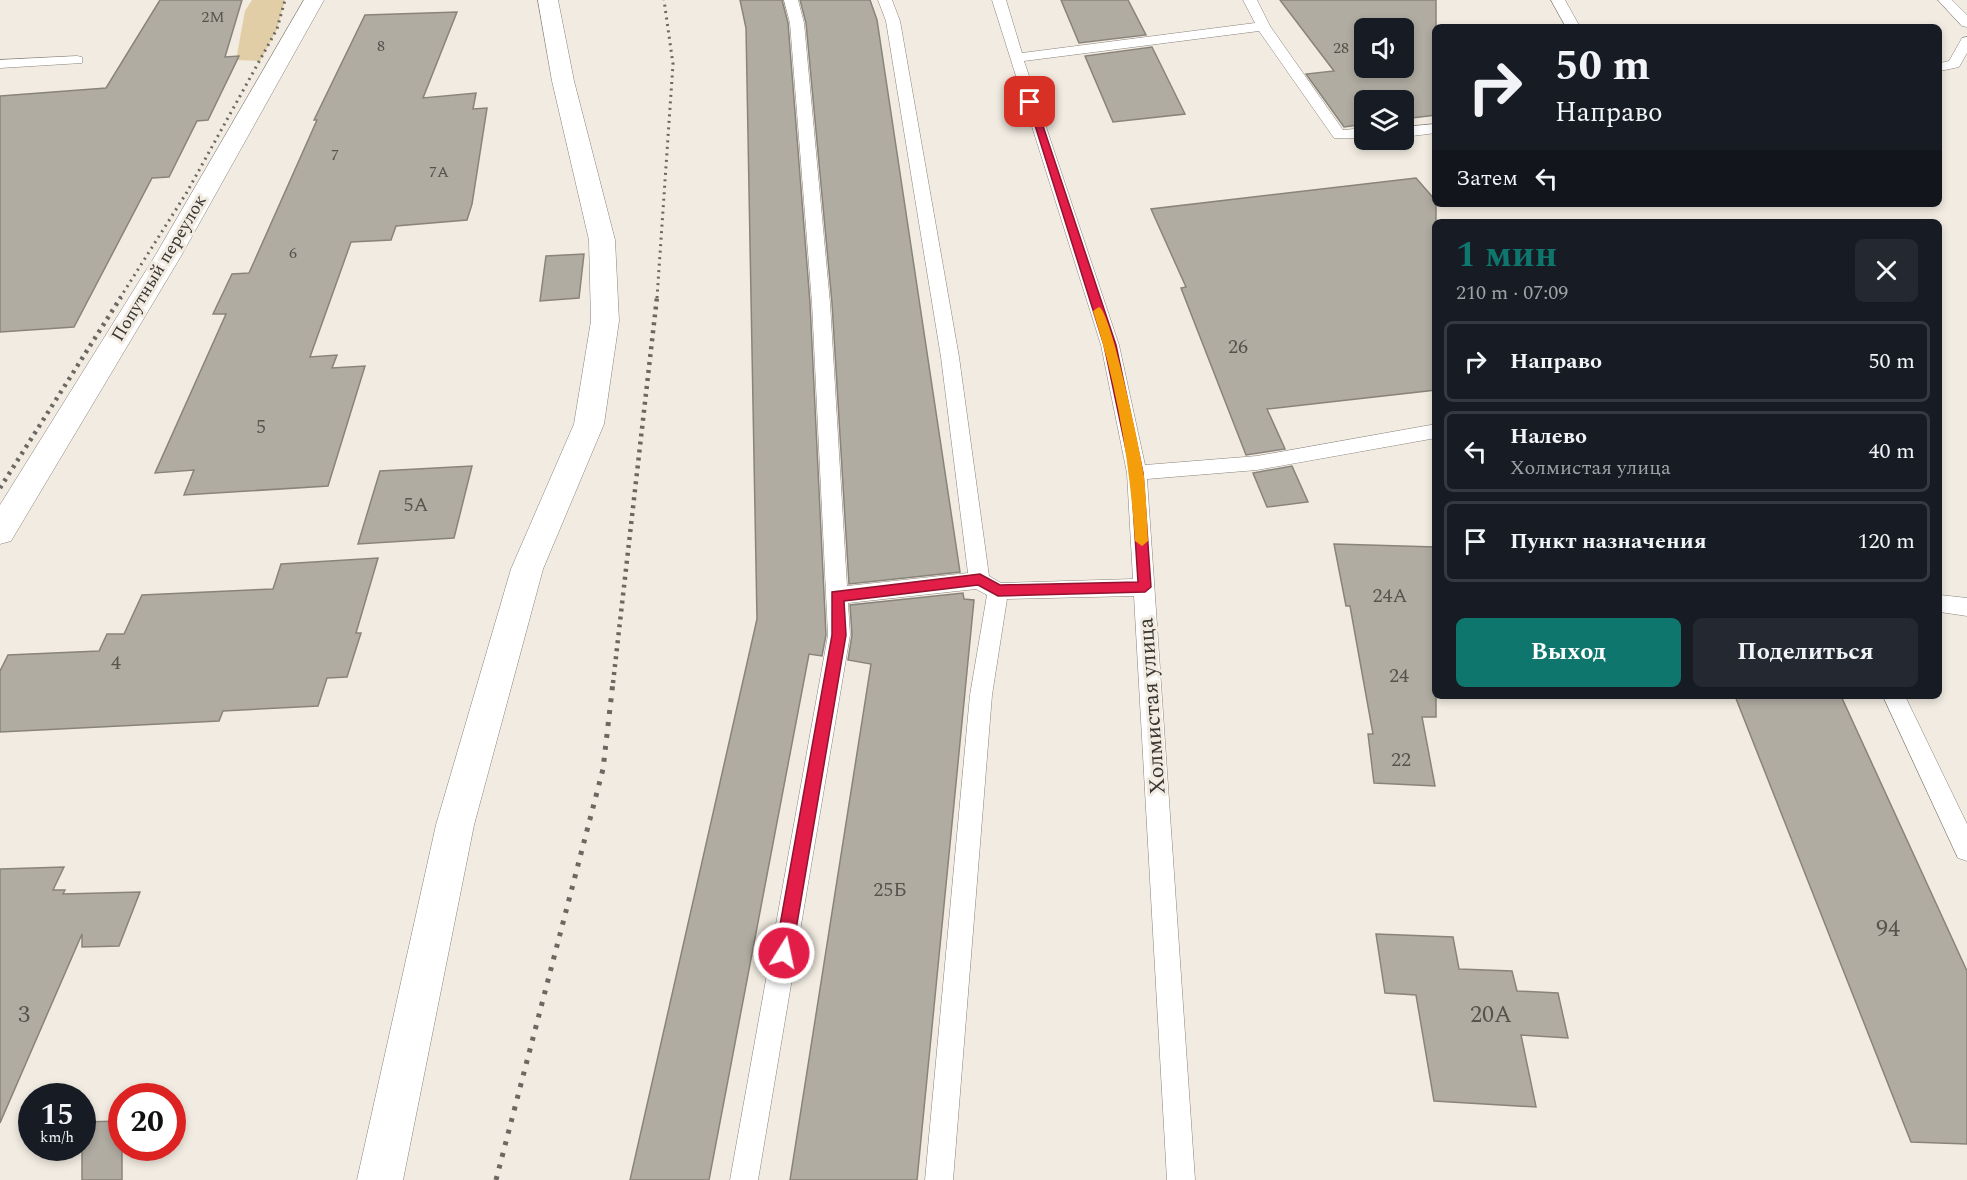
<!DOCTYPE html>
<html lang="ru">
<meta charset="utf-8">
<style>
:root{--surface:#171b24;--page:#242831;--text:#f1f3f6;--muted:#9ea1a6;--line:#363941;--accent:#0f766e}
body{margin:0;font-family:Spectral,serif;background:var(--page);color:var(--text);height:100vh;display:flex;flex-direction:column;font-size:22px;white-space:nowrap}
*{box-sizing:border-box;margin:0}
p{font-size:20px;color:var(--muted)}
.icon{flex:none;width:33px;height:33px;fill:none;stroke:currentColor;stroke-width:2;stroke-linecap:round;stroke-linejoin:round}
.map{position:relative;flex:1;overflow:hidden}
.details{position:absolute;left:1432px;top:219px;width:510px;height:480px;display:flex;flex-direction:column;background:var(--surface);border-radius:9px;box-shadow:0 3px 9px #0003}
.details>*{flex:none}
.guide{position:absolute;left:1432px;top:24px;width:510px;height:183px;border-radius:9px;box-shadow:0 3px 9px #0003;background:#171b24;color:var(--text);overflow:hidden}
.buttons{position:absolute;left:1354px;top:18px;display:grid;gap:12px}
.buttons a{display:grid;place-items:center;width:60px;height:60px;border-radius:9px;background:var(--surface);box-shadow:0 3px 9px #0003;font-size:30px}
.speed{position:absolute;left:18px;top:1083px;display:flex;gap:12px;font-size:30px;font-weight:700;text-align:center}
.speed>*{display:grid;place-content:center;width:78px;height:78px;border-radius:50%;background:var(--surface);box-shadow:0 3px 9px #0003;line-height:1}
.speed small{font-size:15px;font-weight:400}
.speed .limit{border:9px solid #d22;background:#fff;color:#111}
.pin{position:absolute;display:grid;place-items:center;width:51px;height:51px;color:#fff;margin:-26px;border-radius:12px;box-shadow:0 3px 9px #0006}
.me{position:absolute;width:66px;margin:-33px;rotate:10deg;stroke-linejoin:round;filter:drop-shadow(0 0 4px #0008)}
.turn{display:flex;align-items:center;gap:21px;height:126px;padding:0 24px;font-size:27px}
.turn .icon{width:78px;height:78px;stroke-width:2.5}
.turn b{display:block;font-size:42px;line-height:51px}
.then{display:flex;align-items:center;height:57px;padding:0 24px;background:#0003;gap:12px;font-size:22px}
.round{display:grid;place-items:center;flex:none;width:63px;height:63px;border-radius:9px;background:var(--page)}
.head{display:flex;align-items:center;justify-content:space-between;height:102px;padding:0 24px}
h1{font-size:36px;font-weight:700;line-height:45px;color:var(--accent)}
.cta{display:flex;gap:12px;margin-top:auto;padding:12px 24px}
.cta a{flex:1;height:69px;border-radius:9px;background:var(--accent);color:#fff;font-size:24px;font-weight:700;line-height:69px;text-align:center}
.cta a+a{background:var(--page);color:var(--text)}
ul{padding:0;list-style:none}
li{display:flex;align-items:center;gap:18px;height:81px;margin:0 12px 9px;padding:0 12px;border:3px solid var(--line);border-radius:9px}
li div{flex:1}
li b{display:block;font-size:22px}
li em{font-style:normal}
.map>svg:first-child{display:block}
</style>
<div class="map">
<svg width="1967" height="1180" viewBox="0 0 1967 1180">
<rect width="100%" height="100%" fill="#f1ebe1"/>
<polygon fill="#e2cea6" points="252,0 285,0 277,29 260,61 236,60 245,11"/>
<g fill="#b1aca2" stroke="#89847b" stroke-width="1.5" fill-rule="evenodd">
<polygon points="160,0 242,0 225,57 239,56 208,120 197,121 169,177 152,178 74,327 0,332 0,96 106,88"/>
<polygon points="740,0 782,0 788,23 810,303 826,635 822,656 809,654 709,1180 630,1180 757,619 746,28"/>
<polygon points="800,0 870,0 877,20 960,572 849,584 832,303 806,23"/>
<polygon points="1061,0 1128,0 1146,35 1079,43"/>
<path d="M1280 0H1436V115L1404 119V100H1365V124L1344 127 1306 74 1334 71ZM1365 28H1404V68H1365Z"/>
<polygon points="457,12 423,98 476,93 473,109 487,108 472,204 467,220 396,226 391,240 351,242 310,357 337,355 332,368 365,366 328,486 184,495 194,470 155,473 226,314 213,314 232,274 249,273 317,120 314,120 365,15"/>
<polygon points="1152,47 1185,114 1113,122 1085,56"/>
<polygon points="1416,178 1436,201 1436,390 1267,409 1285,449 1246,455 1181,288 1186,287 1151,209"/>
<polygon points="584,254 579,298 540,301 546,256"/>
<polygon points="472,466 454,538 358,544 380,471"/>
<polygon points="1292,466 1308,502 1267,507 1253,473"/>
<polygon points="1334,544 1436,547 1436,717 1422,717 1435,786 1374,783 1368,734 1373,734 1350,606 1346,606"/>
<polygon points="378,558 356,633 361,633 347,677 327,678 318,706 223,711 219,721 0,732 0,671 8,655 99,651 107,634 124,634 142,595 273,589 281,564"/>
<polygon points="963,593 964,599 974,600 917,1180 790,1180 871,664 848,660 852,635 850,605"/>
<polygon points="1735,696 1841,696 1967,971 1967,1144 1911,1142"/>
<polygon points="64,867 53,890 65,890 63,894 140,892 119,946 82,947 82,934 0,1123 0,869"/>
<polygon points="1376,934 1453,937 1459,969 1512,971 1517,991 1558,993 1568,1038 1521,1035 1536,1107 1434,1101 1416,995 1385,993"/>
<polygon points="122,1121 122,1180 82,1180 82,1122"/>
</g>
<g fill="none" stroke-linecap="round" stroke-linejoin="round">
<g stroke="#88837a" stroke-width="1">
<g id="lane">
<polygon points="784,0 798,0 804,23 830,303 847,586 968,573 941,357 886,21 878,0 892,0 900,21 959,357 989,576 1001,583 1133,579 1127,473 1101,345 992,0 1006,0 1022,53 1255,23 1243,0 1257,0 1270,26 1343,130 1365,128 1365,138 1334,138 1259,31 1024,61 1119,345 1145,465 1257,456 1436,424 1436,438 1257,470 1147,479 1195,1180 1167,1180 1134,596 1007,599 992,695 953,1180 925,1180 970,695 987,595 976,589 848,603 850,635 758,1180 730,1180 828,635 812,303 790,23"/>
<polygon points="1551,0 1565,0 1580,27 1566,27"/>
<polygon points="1938,0 1952,0 1967,15 1967,27 1962,26"/>
<polygon points="1967,37 1967,53 1959,67 1940,71 1940,63 1949,61 1962,38"/>
<polygon points="77,56 82,57 82,63 0,68 0,60"/>
<polygon points="1436,124 1436,133 1404,137 1404,127"/>
<polygon points="1940,595 1967,598 1967,616 1940,612"/>
<polygon points="1883,696 1905,696 1967,824 1967,861 1958,858"/>
</g>
</g>
<g stroke="#88837a" stroke-width="1">
<g id="street">
<polygon points="304,0 324,0 181,256 11,541 0,544 0,505 155,256"/>
<polygon points="538,0 558,0 574,81 615,240 619,321 604,424 543,569 474,825 403,1180 357,1180 436,825 511,569 574,424 591,321 589,240 552,81"/>
</g>
</g>
<use href="#lane" fill="#fff" fill-rule="evenodd"/>
<use href="#street" fill="#fff" fill-rule="evenodd"/>
<g stroke="#6b6862" stroke-width="3" stroke-dasharray="2 4.5" stroke-linecap="butt">
<polyline points="120,298 187,192 277,29 285,0"/>
<polyline points="657,298 673,64 664,0"/>
</g>
<g stroke="#6b6862" stroke-width="4.5" stroke-dasharray="3 5" stroke-linecap="butt">
<polyline points="0,488 121,297"/>
<polyline points="613,683 657,297"/>
</g>
<polyline stroke="#6b6862" stroke-width="5" stroke-dasharray="4 8" stroke-linecap="butt" points="496,1180 603,769 613,682"/>
</g>
<polygon fill="#e11d48" stroke="#92132f" stroke-width="1.5" points="1027,100 1035,102 1116,345 1143,473 1151,587 1145,592 998,596 978,585 844,601 846,635 792,953 790,959 784,961 778,959 775,953 832,635 832,592 980,574 1000,585 1138,582 1131,473 1104,345"/>
<path fill="#f59e0b" d="M1099 307C1111 311 1141 454 1144 476 1146 497 1147 519 1148 541L1142 546 1135 541C1130 463 1117 385 1093 311Z"/>
<g text-anchor="middle" dominant-baseline="central" stroke-width="6" stroke-linejoin="round" paint-order="stroke">
<g font-size="16" fill="#56534d">
<text x="213" y="17">2М</text>
<text x="381" y="46">8</text>
<text x="1341" y="48">28</text>
<text x="335" y="155">7</text>
<text x="439" y="172">7А</text>
<text x="293" y="253">6</text>
</g>
<g font-size="18" fill="#373531" stroke="#f1ebe1">
<text transform="translate(159 268) rotate(-59)">Попутный переулок</text>
</g>
<g font-size="20" fill="#56534d">
<text x="1238" y="347">26</text>
<text x="261" y="427">5</text>
<text x="416" y="505">5А</text>
<text x="1390" y="596">24А</text>
<text x="116" y="663">4</text>
<text x="1399" y="676">24</text>
<text x="1401" y="760">22</text>
<text x="890" y="890">25Б</text>
</g>
<g font-size="22" fill="#373531" stroke="#f1ebe1">
<text transform="translate(1152 706) rotate(-94)">Холмистая улица</text>
</g>
<g font-size="24" fill="#56534d">
<text x="1888" y="929">94</text>
<text x="24" y="1015">3</text>
<text x="1491" y="1015">20А</text>
</g>
</g>
</svg>
<div class="buttons">
<a><svg class="icon" aria-label="sound" viewBox="0 0 24 24"><path d="M4 9h4l5-4v14l-5-4H4zM17 9q2 3 0 6"/></svg></a>
<a><svg class="icon" aria-label="layers" viewBox="0 0 24 24"><path d="M12 4l9 5-9 5-9-5zM3 14l9 5 9-5"/></svg></a>
</div>
<div class="speed"><div>15<small>km/h</small></div><div class="limit">20</div></div>
<div class="pin" style="left:1030px;top:102px;background:#d93025"><svg class="icon" aria-label="arrive" viewBox="0 0 24 24"><path d="M6 21V4h12l-3 4 3 4H6"/></svg></div>
<svg class="me" style="left:784px;top:953px" viewBox="-20 -20 40 40"><circle r="17" fill="#e11d48" stroke="#fff" stroke-width="3"/><path d="M0-11L8 9 0 5-8 9z" fill="#fff"/></svg>
<div class="guide">
<div class="turn"><svg class="icon" aria-label="right" viewBox="0 0 24 24"><path d="M7 20v-9h11M14 6l5 5-5 5"/></svg><div><b>50 m</b>Направо</div></div>
<div class="then">Затем<svg class="icon" aria-label="left" viewBox="0 0 24 24"><path d="M17 20v-9H6M10 6l-5 5 5 5"/></svg></div>
</div>
<section class="details">
<div class="head"><div><h1>1 мин</h1><p>210 m · 07:09</p></div><a class="round"><svg class="icon" aria-label="close" viewBox="0 0 24 24"><path d="M6 6l12 12M18 6L6 18"/></svg></a></div>
<ul>
<li><svg class="icon" aria-label="right" viewBox="0 0 24 24"><path d="M7 20v-9h11M14 6l5 5-5 5"/></svg><div><b>Направо</b></div><em>50 m</em></li>
<li><svg class="icon" aria-label="left" viewBox="0 0 24 24"><path d="M17 20v-9H6M10 6l-5 5 5 5"/></svg><div><b>Налево</b><p>Холмистая улица</p></div><em>40 m</em></li>
<li><svg class="icon" aria-label="arrive" viewBox="0 0 24 24"><path d="M6 21V4h12l-3 4 3 4H6"/></svg><div><b>Пункт назначения</b></div><em>120 m</em></li>
</ul>
<div class="cta"><a>Выход</a><a>Поделиться</a></div>
</section>
</div>
